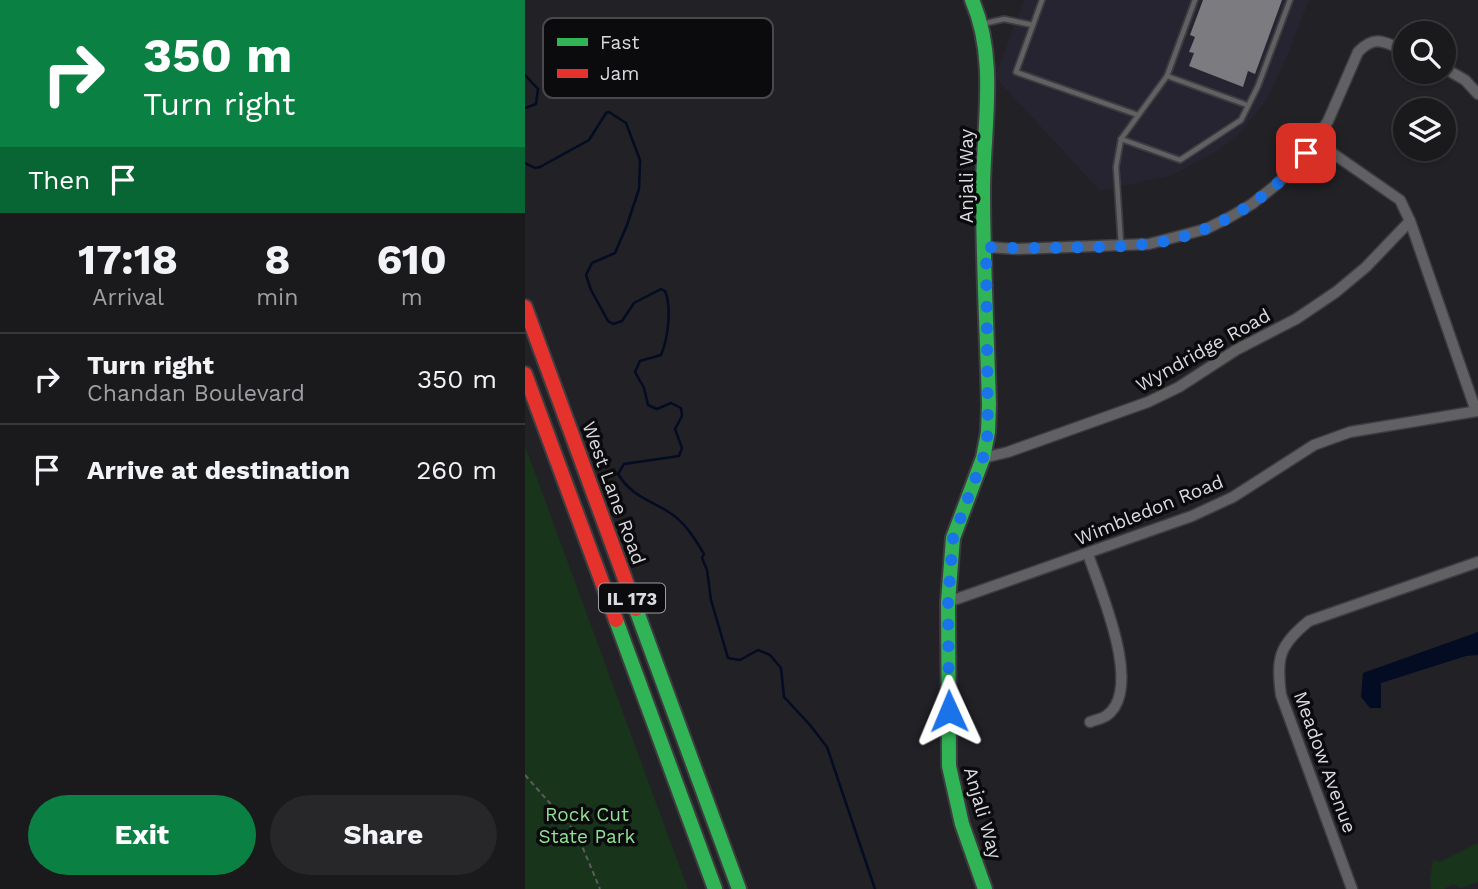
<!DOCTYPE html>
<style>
:root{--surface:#1a191c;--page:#272629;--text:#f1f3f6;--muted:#9fa0a3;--line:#38383b;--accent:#0b8043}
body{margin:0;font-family:"Work Sans",sans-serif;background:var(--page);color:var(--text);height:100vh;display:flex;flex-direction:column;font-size:26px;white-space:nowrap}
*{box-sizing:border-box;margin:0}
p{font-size:23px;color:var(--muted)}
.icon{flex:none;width:38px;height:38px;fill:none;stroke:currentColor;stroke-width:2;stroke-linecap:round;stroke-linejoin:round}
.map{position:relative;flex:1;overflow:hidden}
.details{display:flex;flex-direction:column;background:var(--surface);width:525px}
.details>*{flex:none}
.hud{background:#0b8043;color:#fff;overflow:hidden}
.controls{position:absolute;left:868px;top:21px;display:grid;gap:14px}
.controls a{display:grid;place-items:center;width:63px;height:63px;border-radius:50%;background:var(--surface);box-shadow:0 2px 5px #0004,0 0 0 2px var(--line);font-size:35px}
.pin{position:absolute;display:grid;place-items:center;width:60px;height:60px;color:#fff;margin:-30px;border-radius:14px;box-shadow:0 4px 10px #0006}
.me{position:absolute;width:77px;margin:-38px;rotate:359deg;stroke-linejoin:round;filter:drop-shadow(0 0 5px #0008)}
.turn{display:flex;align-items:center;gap:24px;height:147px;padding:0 28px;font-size:32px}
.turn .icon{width:91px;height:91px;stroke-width:2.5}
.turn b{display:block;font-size:49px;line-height:60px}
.then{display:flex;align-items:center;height:66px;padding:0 28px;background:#0003;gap:14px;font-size:26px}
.eta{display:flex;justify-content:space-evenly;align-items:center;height:119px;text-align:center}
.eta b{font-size:42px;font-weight:700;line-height:49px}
.action{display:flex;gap:14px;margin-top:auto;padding:14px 28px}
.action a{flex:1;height:80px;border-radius:42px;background:var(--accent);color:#fff;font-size:28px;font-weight:700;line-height:80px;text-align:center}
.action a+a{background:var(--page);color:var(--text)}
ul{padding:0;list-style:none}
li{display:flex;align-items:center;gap:21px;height:91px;padding:0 28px;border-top:2px solid var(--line)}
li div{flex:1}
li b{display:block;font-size:26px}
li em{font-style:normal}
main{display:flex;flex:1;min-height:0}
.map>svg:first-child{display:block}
</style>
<main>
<section class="details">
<div class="hud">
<div class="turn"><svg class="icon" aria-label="right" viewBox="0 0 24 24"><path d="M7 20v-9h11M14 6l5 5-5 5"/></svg><div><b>350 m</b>Turn right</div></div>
<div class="then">Then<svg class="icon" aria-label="arrive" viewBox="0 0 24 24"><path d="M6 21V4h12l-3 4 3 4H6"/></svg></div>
</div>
<div class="eta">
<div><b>17:18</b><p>Arrival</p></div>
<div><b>8</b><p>min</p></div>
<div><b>610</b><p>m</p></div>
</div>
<ul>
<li><svg class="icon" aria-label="right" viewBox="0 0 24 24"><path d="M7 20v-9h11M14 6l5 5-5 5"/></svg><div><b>Turn right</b><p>Chandan Boulevard</p></div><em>350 m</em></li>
<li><svg class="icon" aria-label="arrive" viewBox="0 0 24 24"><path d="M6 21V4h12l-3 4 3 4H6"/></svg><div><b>Arrive at destination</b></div><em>260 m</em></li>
</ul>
<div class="action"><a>Exit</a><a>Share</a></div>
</section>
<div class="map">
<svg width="953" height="889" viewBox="0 0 953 889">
<rect width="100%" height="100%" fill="#222126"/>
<polygon fill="#262430" points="499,0 784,0 761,59 741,101 712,136 692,151 648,175 575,191 470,77"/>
<g fill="#18351c">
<polygon points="0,446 148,849 163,889 0,889"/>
<polygon points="953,843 953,882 936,888 928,884 919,889 906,889 905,879 908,860 915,862"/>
</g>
<polygon fill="#030c22" points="953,632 953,655 941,656 856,683 856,708 845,708 836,697 838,673"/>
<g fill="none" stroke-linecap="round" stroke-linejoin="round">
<g stroke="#030c22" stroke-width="2.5">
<polyline points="0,75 13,89 11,104 0,108"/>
<path d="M0 163 10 168 15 167 64 140 81 113 84 112 101 123 115 160 114 189 102 225 90 253 67 263 61 275 66 290 83 321 88 324 97 321 109 303 136 289 140 291C147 307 143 339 136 355L115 361 110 372 119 388 123 405 132 409 146 403 156 408 157 416 150 429 157 448 154 456 99 464 93 474C106 495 122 499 142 511 159 521 169 537 179 554L177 558 182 570 186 600 203 658 215 660 233 650 245 655 256 668 259 697 285 725 302 747 350 889"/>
</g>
</g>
<polygon fill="#7c7b7f" points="678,0 757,0 730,74 723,71 718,87 664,66 669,53 664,52 670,37 665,35"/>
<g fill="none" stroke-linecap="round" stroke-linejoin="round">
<g stroke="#3d3c41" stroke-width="8">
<g id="lane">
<polyline points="457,24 479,19 508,25 517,0"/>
<polyline points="508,25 491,72 613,115"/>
<polyline points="642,76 722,105"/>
<polyline points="596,139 655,160 716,120 733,86 765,0"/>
<polyline points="596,244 591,167 596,139 642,76 670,0"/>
</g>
</g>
<g stroke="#3d3c41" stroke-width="13">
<g id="street">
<polyline points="919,68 940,80 953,94"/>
<polyline points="790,141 875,200 885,221 951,411"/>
<path d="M461 247 492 249 624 244 681 229 705 217 727 204 751 185 771 165 790 141 803 121 833 52C850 34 860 42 880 51"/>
<polyline points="458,458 483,452 623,402 654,387 711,350 771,319 811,292 841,267 885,221"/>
<path d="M563 554C574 588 620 690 581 716 576 719 570 720 565 722"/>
<polyline points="423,602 667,516 708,497 789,445 825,432 953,411"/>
<path d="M827 889 756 695C751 658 754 645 784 621L953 562"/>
</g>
</g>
<g stroke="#3d3c41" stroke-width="18">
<g id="fast">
<path d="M447 0C473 59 458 128 458 191 458 262 462 334 464 405L463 432 458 458 428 538 423 602 424 766 437 824 460 889"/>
<polyline points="111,609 214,889"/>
<polyline points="91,620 190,889"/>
</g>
</g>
<g stroke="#3d3c41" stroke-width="18">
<g id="jam">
<polyline points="0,307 111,609"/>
<polyline points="0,374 91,620"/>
</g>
</g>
<polyline stroke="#5c5c5e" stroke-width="2" stroke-dasharray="5 3.5" stroke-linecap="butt" points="0,775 52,834 75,889"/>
<use href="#lane" stroke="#616063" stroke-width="4.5"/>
<use href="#street" stroke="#616063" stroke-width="10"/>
<use href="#fast" stroke="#30b455" stroke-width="14"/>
<use href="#jam" stroke="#e5322d" stroke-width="14"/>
</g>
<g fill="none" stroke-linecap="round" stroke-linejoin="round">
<path stroke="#1a73e8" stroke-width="12" stroke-dasharray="0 21.6" d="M424 711 423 601 428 538 458 458 463 432 461 247C493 249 525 248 557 247 579 247 600 247 622 244 684 237 742 202 781 153"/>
</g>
<g text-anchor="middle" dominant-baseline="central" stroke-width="7" stroke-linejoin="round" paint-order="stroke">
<rect fill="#0b0a0d" stroke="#9d9ca0" stroke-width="2" x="74" y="583.5" width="66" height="29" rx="5"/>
<g font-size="18" font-weight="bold" fill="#dbdadf">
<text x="107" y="598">IL 173</text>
</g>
<g font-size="19" fill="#dbdadf" stroke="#0b0a0d">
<text transform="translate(441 176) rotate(-90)">Anjali Way</text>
<text transform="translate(678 350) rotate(-29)">Wyndridge Road</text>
<text transform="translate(89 493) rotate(70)">West Lane Road</text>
<text transform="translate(624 510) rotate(-22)">Wimbledon Road</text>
<text transform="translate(800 762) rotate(70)">Meadow Avenue</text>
<text transform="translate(458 813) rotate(74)">Anjali Way</text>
</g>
<g font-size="19" fill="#90e095" stroke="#0b0a0d">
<text x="62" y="814">Rock Cut<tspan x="62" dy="22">State Park</tspan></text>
</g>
</g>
<rect x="18" y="18" width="230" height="80" rx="10" fill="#0b0a0d" stroke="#49484c" stroke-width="2"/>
<rect x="32" y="38" width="31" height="8" fill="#30b455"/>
<rect x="32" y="69" width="31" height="9" fill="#e5322d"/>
<g font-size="19" fill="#dbdadf">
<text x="75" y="49">Fast</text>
<text x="75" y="80">Jam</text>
</g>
</svg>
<div class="controls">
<a><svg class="icon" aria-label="search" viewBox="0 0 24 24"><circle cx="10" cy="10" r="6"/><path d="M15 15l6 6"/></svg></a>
<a><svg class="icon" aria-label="layers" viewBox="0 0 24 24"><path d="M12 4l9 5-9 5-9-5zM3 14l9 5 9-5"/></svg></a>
</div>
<div class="pin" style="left:781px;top:153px;background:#d93025"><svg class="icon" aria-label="arrive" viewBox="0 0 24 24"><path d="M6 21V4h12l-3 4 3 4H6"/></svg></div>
<svg class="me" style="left:424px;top:711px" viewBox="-20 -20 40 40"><path d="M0-17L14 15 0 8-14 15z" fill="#1a73e8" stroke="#fff" stroke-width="4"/></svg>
</div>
</main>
